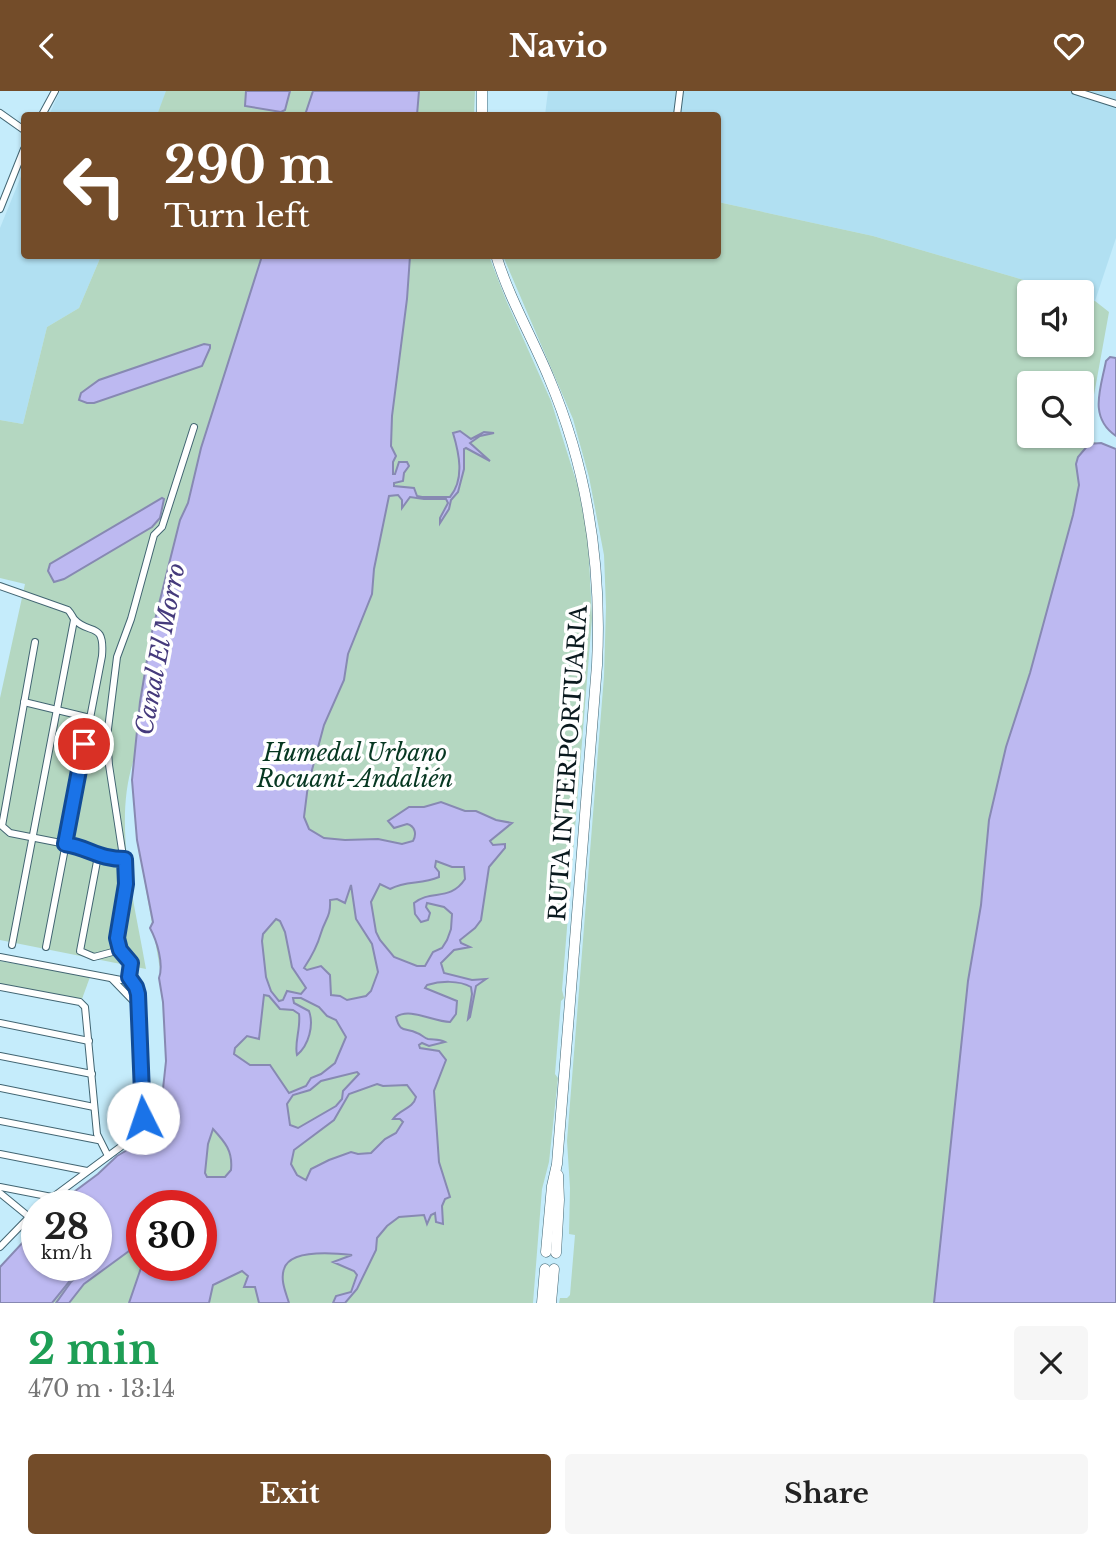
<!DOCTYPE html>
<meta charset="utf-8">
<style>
:root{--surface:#fff;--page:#f6f6f6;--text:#222;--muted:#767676;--accent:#734c29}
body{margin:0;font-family:"Libre Baskerville",serif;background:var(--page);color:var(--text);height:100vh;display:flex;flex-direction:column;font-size:26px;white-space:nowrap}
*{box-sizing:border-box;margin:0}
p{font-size:23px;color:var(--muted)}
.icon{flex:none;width:38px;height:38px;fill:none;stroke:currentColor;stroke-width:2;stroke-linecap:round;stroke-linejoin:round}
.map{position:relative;height:1212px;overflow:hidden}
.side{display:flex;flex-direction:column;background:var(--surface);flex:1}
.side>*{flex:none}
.banner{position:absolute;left:21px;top:21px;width:700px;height:147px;border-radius:7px;box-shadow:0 2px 5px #0004;background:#734c29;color:#fff;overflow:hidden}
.fabs{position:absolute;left:1017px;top:189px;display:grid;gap:14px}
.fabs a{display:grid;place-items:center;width:77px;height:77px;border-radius:7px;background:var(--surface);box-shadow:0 2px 5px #0004;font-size:35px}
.speed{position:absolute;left:21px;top:1099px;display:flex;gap:14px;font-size:35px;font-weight:700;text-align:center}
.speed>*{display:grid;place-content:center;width:91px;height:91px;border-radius:50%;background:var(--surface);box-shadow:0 2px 5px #0004;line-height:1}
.speed small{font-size:18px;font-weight:400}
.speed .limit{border:10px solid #d22;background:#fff;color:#111}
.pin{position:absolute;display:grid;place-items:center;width:60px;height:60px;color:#fff;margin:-30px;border:4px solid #fff;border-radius:50%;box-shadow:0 2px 7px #0007}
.me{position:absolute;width:77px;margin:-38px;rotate:356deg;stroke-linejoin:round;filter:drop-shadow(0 0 5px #0008)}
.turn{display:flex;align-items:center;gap:24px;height:147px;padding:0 28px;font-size:32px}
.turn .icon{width:91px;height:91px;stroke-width:2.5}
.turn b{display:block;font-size:49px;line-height:60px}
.round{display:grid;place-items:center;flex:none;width:74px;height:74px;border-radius:7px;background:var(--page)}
.overview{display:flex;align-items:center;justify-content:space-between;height:119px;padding:0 28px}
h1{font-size:42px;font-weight:700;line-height:52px;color:#1e9e55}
.button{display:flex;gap:14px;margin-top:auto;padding:14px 28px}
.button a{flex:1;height:80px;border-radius:7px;background:var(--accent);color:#fff;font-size:28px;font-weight:700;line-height:80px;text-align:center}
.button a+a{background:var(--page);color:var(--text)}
header{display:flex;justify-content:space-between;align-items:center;height:91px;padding:0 28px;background:var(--accent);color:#fff;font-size:32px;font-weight:700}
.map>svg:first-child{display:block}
</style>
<header><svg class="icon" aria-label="back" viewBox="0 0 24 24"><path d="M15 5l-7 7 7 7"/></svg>Navio<svg class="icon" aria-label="heart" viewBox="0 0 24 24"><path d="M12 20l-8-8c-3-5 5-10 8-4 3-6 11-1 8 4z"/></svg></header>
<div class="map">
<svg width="1116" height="1212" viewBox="0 0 1116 1212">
<rect width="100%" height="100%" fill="#c5ecfb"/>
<g fill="#b1e0f2">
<polygon points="60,0 167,0 157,24 49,24"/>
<polygon points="548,0 1116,0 1116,147 1095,210 1082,206 1082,201 1065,201 873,145 718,111 718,24 545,24"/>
<polygon points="24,78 24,164 101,165 79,217 47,236 23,333 0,329 0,137"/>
</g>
<g fill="#b4d7c1" fill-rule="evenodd">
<polygon points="166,0 475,0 474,24 157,24"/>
<path d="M718 111 873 145 1065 201H1029V254H1082V206L1095 210 1109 221 1086 348 1116 359 972 1212H559L560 1207H567L570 1204 575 1144 569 1143 570 1097 567 1050 604 585 606 516 604 464 589 386 573 328 503 165 718 164ZM1029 292H1082V345H1029Z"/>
<path d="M101 165H489L506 209 551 310 578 396 588 448 592 527 562 899 564 907 561 910 555 983 558 987 549 1071 542 1098 533 1212H0V1176L37 1136V1174H96V1115H55L98 1083 117 1065 141 1051 154 1037V1046C161 1017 169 986 168 956 165 860 131 767 133 671 113 736 135 812 146 878L0 849V607L25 493 0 487V329L23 333 47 236 79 217ZM142 1115H201V1174H142Z"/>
<polygon points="0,870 90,886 82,908 0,893"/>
</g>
<g fill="#bdb9f1" stroke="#8789b2" stroke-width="2" fill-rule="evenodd">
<polygon points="246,0 290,0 285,19 281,21 245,15"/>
<polygon points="313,0 419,0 417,24 305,24"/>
<path d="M262 165H410L407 208 392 325 391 355 396 365 393 371V383H395L399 371H407L409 375 404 382 403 390 394 392V395L414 397 417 405 422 406H450C465 388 459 362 453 342L460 340 471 348 484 341 494 342 480 345 470 352 490 370 466 357 464 358V378L458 401 451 409 449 418 440 432V427L448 412 446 408H424L410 406 402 417V409L398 404 389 405 374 478 372 503 348 563 344 589 324 634 308 694 304 726 309 738 324 747 345 749 378 748 402 753 413 750C417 743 415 735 407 733L394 737 388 730 409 716H424L441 711 465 720H476L496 729 512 732 490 750 493 754 505 753V757L489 776 481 829 475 837 460 849 461 852 470 856 454 859 441 872 444 882 472 889 486 888 476 895 470 926 468 928 472 903 471 896C459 889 440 890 427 894L425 897 457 910 456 923 450 931C433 931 410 916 396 926 400 943 406 936 417 942 421 943 424 947 428 948 435 949 439 948 445 951L429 955 422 952 419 954 420 957 439 960 446 969 434 1000 439 1071 450 1106 445 1108 442 1115 443 1133 436 1131 435 1122 431 1124 427 1133 424 1124 399 1126 387 1135 377 1147 376 1159 357 1198 345 1212H333L336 1205 351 1201 357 1184 354 1180 333 1171 352 1164C334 1162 290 1158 284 1178 280 1189 286 1202 289 1212H259L255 1196H244L248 1185 242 1180 213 1194 209 1212H129L142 1174H201V1115H142V1146L137 1145 131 1147 129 1160 84 1193 69 1212H56L71 1191 91 1174H96V1115H55L98 1083 117 1065 141 1051 154 1037 162 1007 166 970 163 911 159 887C164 873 157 850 150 837L153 831 137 749 132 689 140 611 151 545 180 429 188 412 201 357ZM436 770 452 776H464L465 788C450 811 431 798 414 812L415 823 421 831 428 829 430 822 426 816 427 812 444 816 452 823 451 838 447 849 442 857 433 861 425 875H417L394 866 380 849 376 841 371 811 380 793 390 798C407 789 421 794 439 786V781L435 776ZM351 794 356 828 372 853 378 881 371 900 366 905 347 909 340 905 331 904 330 884 321 875 307 879 304 877C312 865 317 856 321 842 325 828 331 826 330 809L337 808 345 812ZM276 828 280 830 285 841 292 876 306 897 301 903 287 900 283 909 279 910 271 900 266 886 262 850 263 843ZM264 904 269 905 280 918 293 919 299 923C301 937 294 952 297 964 309 954 314 934 309 920L294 912 293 907H301L319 916 327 925 336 929 346 946 335 972 321 983 311 987 306 995 289 1002 270 974H250L234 963 235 957 247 945 259 948ZM357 981 359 983 343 1000 342 1008 336 1015 298 1037 290 1034 287 1013 293 1004 310 999 321 990ZM377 993 383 995 407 994 416 1006C413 1018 400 1018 393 1028H400L403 1031 396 1042 385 1048 371 1062 358 1063 351 1061 329 1069 311 1078 306 1089 297 1084 291 1073 294 1059 334 1029 349 1003ZM213 1038C225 1051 233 1060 231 1079L225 1086H207L205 1082 208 1053Z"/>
<polygon points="204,253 210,254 210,257 202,275 94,312 87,312 79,309 81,302 99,289"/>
<path d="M1110 266 1116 267V345C1088 326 1101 297 1106 270Z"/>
<polygon points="1101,352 1116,358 1116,1212 934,1212 968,890 981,814 989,729 1006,656 1030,582 1073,424 1079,394 1076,373 1078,366 1089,353"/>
<polygon points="162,407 164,408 160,427 152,436 64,488 54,491 48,480 50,473"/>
<polygon points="37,1136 37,1174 87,1174 73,1186 52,1212 0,1212 0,1176"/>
</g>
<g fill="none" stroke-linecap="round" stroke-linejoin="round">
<g stroke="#426572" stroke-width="8">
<g id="minor">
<polyline points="1075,0 1116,13"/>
<polyline points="0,22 24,39"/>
<polyline points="42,24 55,0"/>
<polyline points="677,24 680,0"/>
<polyline points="0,118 24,58"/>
<path d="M0 495 68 519C71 522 72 525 74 528 89 545 105 529 102 565L46 856"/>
<polyline points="35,551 2,735 10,742 76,755 103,767 125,768"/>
<polyline points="24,611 86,626 107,646"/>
<polyline points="98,765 80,860 94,866 120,859"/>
<polyline points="12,854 74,529"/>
<path d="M0 866 121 889C130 888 132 880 131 872L122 861 118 851V839L126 785 109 674 107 646 117 566 131 528 154 444 162 436 194 336"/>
<polyline points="129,886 138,900 139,916"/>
<polyline points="0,896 80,911 85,916 97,1043 108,1065"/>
<polyline points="0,932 89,950"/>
<polyline points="0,965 92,983"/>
<polyline points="0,997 94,1016"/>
<polyline points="129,1011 132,1048"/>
<polyline points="0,1030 98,1049"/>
<polyline points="0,1063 87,1080"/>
<polyline points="0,1096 52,1106"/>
<polyline points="0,1102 28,1125"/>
<polyline points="41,1115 138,1043 142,1035 139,916 112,888"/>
<polyline points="0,1156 37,1118"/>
</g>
</g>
<g stroke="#426572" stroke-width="11">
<g id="highway">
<polyline points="482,24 482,0"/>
<path d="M496 164C509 207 532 246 549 287 588 379 602 474 597 574L557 1073 552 1095 546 1161"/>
<polyline points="556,1162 559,1109 558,1084"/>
<polyline points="542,1212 545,1178"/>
<polyline points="551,1212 554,1178"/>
</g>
</g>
<use href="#minor" stroke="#fff" stroke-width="6"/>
<use href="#highway" stroke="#fff" stroke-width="10"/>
</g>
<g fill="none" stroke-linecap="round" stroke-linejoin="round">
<g stroke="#114b97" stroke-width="18">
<path id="route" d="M84 653 65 753C90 757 98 768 125 768L126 793 117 847 120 859 131 872 129 886 136 896 138 903 143 1027"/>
</g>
<use href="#route" stroke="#1a73e8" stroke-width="12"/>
</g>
<g text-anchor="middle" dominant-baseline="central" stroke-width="7" stroke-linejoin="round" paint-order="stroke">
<g font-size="23" font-style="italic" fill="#073822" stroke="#fff">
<text x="355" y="662">Humedal Urbano<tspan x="355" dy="26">Rocuant-Andalién</tspan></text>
</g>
<g font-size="23" fill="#0a191e" stroke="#fff">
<text transform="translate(568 672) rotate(-86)">RUTA INTERPORTUARIA</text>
</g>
<g font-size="24" font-style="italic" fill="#453a7c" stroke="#fff">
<text transform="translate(160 558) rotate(-79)">Canal El Morro</text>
</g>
</g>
</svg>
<div class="fabs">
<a><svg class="icon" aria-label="sound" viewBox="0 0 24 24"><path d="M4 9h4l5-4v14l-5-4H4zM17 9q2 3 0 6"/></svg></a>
<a><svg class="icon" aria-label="search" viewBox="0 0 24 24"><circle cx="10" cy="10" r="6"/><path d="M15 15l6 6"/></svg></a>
</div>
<div class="speed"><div>28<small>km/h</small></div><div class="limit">30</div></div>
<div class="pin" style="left:84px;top:653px;background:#d93025"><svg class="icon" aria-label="arrive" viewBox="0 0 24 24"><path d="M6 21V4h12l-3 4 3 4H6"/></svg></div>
<svg class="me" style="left:143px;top:1027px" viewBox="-20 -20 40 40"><circle r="19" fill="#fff"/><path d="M0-13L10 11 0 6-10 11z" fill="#1a73e8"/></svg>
<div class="banner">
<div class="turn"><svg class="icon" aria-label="left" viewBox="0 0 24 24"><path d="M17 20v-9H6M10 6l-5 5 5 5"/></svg><div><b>290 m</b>Turn left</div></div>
</div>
</div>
<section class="side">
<div class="overview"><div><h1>2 min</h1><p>470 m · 13:14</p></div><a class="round"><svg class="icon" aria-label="close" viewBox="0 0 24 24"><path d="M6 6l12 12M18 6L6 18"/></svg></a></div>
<div class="button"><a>Exit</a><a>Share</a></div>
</section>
